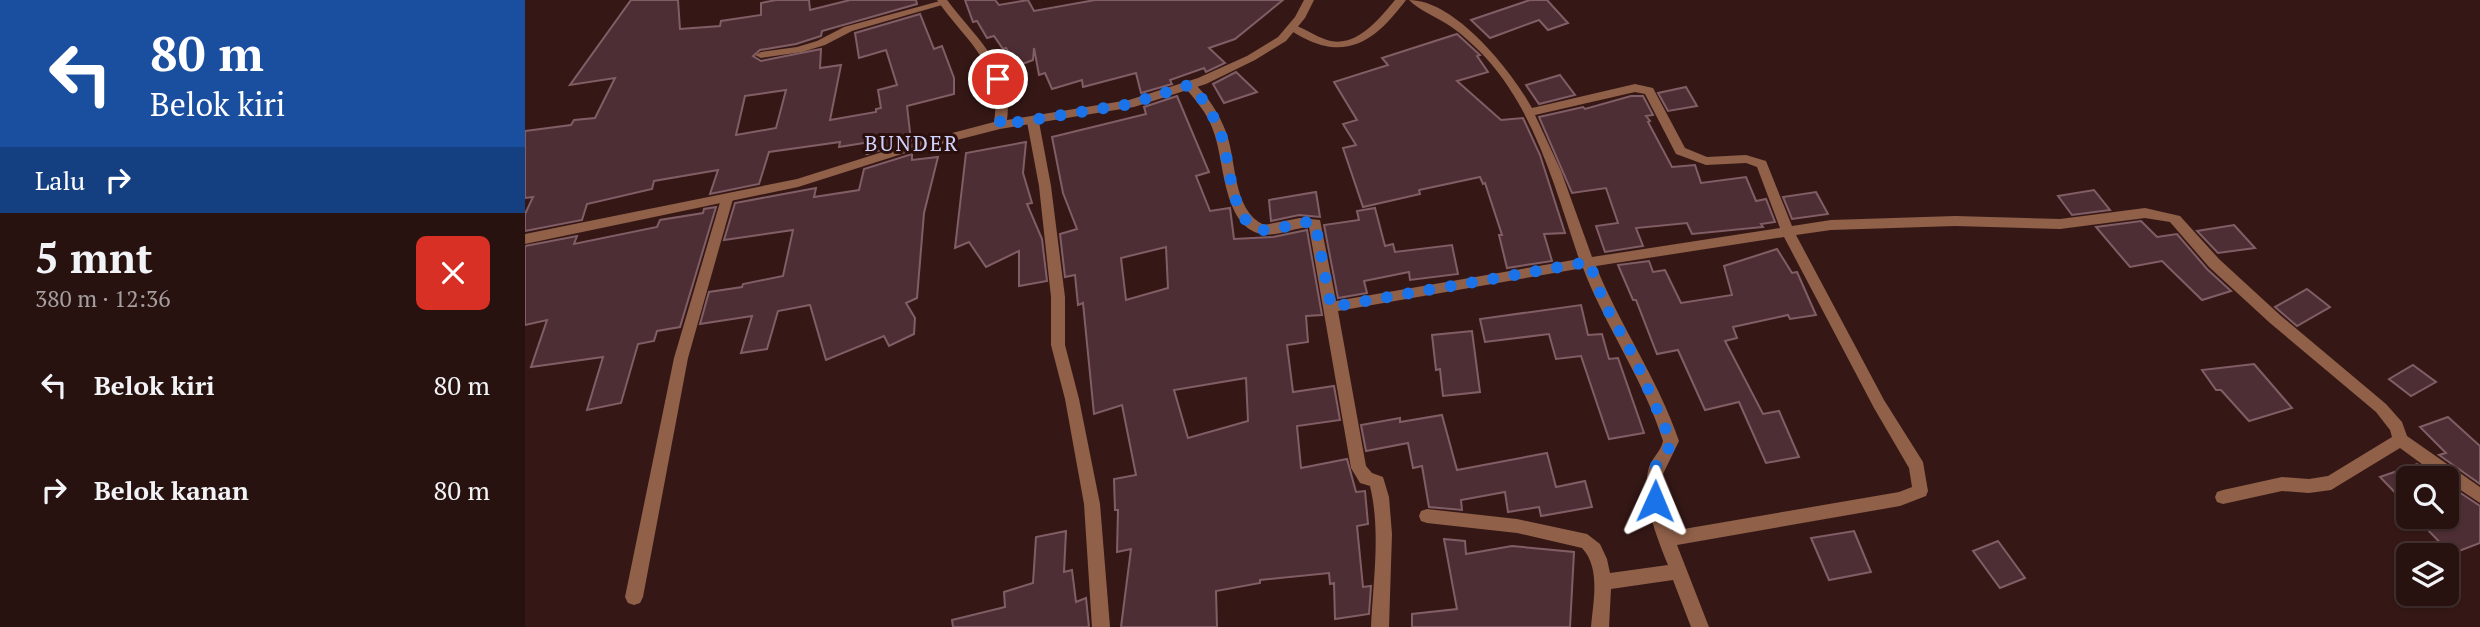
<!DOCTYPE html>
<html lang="id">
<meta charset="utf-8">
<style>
:root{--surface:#281210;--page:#34201e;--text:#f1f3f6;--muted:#a59e9f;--line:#443230}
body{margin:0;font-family:"PT Serif",serif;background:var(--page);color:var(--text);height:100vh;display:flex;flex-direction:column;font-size:26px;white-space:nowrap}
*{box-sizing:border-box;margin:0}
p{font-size:23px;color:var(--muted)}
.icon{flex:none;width:38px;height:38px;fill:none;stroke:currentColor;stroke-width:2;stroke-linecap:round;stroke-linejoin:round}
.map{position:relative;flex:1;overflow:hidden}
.details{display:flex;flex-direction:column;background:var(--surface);width:525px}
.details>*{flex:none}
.guide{background:#1a4fa0;color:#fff;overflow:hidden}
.controls{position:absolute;left:1871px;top:466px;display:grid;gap:14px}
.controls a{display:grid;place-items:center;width:63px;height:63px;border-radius:10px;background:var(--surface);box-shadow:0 2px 5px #0004,0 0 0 2px var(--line);font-size:35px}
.pin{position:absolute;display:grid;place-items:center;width:60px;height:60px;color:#fff;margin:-30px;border:4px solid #fff;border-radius:50%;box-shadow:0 2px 7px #0007}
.me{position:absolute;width:77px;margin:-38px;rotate:1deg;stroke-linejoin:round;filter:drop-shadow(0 0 5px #0008)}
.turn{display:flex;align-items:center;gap:24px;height:147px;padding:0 35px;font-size:32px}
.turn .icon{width:91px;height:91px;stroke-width:2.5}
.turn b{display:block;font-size:49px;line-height:60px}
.then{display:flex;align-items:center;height:66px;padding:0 35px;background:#0003;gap:14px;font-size:26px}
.round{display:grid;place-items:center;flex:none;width:74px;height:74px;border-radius:10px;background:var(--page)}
.summary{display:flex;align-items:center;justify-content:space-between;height:119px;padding:0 35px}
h1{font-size:42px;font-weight:700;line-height:52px}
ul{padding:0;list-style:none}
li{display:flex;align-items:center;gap:21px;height:105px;padding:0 35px}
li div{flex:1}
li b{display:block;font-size:26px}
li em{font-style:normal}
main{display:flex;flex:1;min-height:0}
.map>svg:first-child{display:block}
</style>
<main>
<section class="details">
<div class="guide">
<div class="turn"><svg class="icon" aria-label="left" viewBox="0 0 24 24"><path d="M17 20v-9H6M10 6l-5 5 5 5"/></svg><div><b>80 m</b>Belok kiri</div></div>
<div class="then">Lalu<svg class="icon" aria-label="right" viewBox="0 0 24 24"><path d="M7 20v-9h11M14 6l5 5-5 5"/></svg></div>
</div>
<div class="summary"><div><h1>5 mnt</h1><p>380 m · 12:36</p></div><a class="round" style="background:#d93025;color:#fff"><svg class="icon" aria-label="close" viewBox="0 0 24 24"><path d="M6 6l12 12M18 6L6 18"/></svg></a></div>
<ul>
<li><svg class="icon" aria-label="left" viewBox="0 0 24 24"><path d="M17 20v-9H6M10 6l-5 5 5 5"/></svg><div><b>Belok kiri</b></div><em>80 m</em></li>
<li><svg class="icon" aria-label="right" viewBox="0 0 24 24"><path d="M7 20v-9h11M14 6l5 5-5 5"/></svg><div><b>Belok kanan</b></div><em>80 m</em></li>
</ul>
</section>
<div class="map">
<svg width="1955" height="627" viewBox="0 0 1955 627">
<rect width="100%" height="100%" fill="#351816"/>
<g fill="#4e2e35" stroke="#815e65" stroke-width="2" fill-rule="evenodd">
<path d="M106 0H153L155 29 195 26 196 21 236 15V3L251 0H284L285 10 325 0H391L392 4 297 31 296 36 271 44 235 50 228 56 236 61 296 49 295 68 316 65 305 120 351 112V109L356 108 353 90 372 85 361 50 334 58 330 33 395 14 409 49 417 46 429 78V94L382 106 386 141 342 154 345 142 314 147 315 142 244 152 234 184 185 194 193 170 129 181 127 189 62 204 57 220 0 231V214L8 197 0 198V131L46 125 49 120 70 118 90 78 45 85ZM261 90 251 128 211 135 220 96Z"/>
<polygon points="440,0 470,0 474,5 503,0 509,11 570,0 758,0 710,39 684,48 700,63 681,72 679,68 645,80 647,84 616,93 611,73 558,87 557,80 527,89 520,73 514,75 509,48 508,60 492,66 481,48 478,49 469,36 462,38 452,21 448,22"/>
<polygon points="1005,0 1022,0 1043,23 1023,30 1014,20 965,38 946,20"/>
<polygon points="932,34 955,55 952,56 963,72 932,81 976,120 998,118 1015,155 1040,233 1019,234 1027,261 982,268 974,235 977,235 960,183 958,184 955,177 894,190 895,194 838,207 818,148 831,145 818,124 832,120 809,82 863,65 857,58"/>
<polygon points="711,72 732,92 699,103 688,84"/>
<polygon points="1035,75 1050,95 1014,104 1001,85"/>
<polygon points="1161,87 1172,106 1143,111 1133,93"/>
<path d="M652 96 684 172 671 176 685 211 705 208 709 239 748 237 782 230 797 315 781 316 783 342 762 345 768 392 809 386 815 420 772 426 776 468 822 459 831 492 840 491 843 524 832 526 838 587 846 586 844 614 810 619 809 583 805 584 804 573 735 580V583L691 591 692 627H596L606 549 592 552 593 510H590L589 479 611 475 597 405 569 414 558 303 553 305 550 275 540 277 535 234 552 229 538 193 527 137 621 114 619 107ZM641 247 643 288 601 300 596 258ZM721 378 723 421 663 438 649 390Z"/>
<polygon points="1106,96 1118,96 1128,115 1121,116 1125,121 1123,122 1147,167 1170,165 1176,183 1221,177 1231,201 1241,199 1250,222 1236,224 1238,227 1167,234 1162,223 1111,228 1118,246 1080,252 1071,226 1093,223 1081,188 1047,193 1014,117 1058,107 1060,109"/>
<polygon points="501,142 498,173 507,203 502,204 517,239 522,281 494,286 494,251 461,267 444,242 430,248 441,153"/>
<polygon points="387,154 387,160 413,157 399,213 392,298 381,303 390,318 389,334 364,346 359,336 301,360 285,305 253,311 242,349 216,353 227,316 175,324 184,292 217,287 218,284 258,276 268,230 199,240 210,203 291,188 289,197 334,190 339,169"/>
<polygon points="1569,190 1585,210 1547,215 1533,196"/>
<polygon points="791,192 795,217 774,215 746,221 744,200"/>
<polygon points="1291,192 1303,214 1267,219 1258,197"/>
<polygon points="191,207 155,327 132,331 129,341 113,344 96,403 62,410 78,357 6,367 22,320 0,325 0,246 52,236 49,244 132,227 135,220 178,213 179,209"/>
<polygon points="850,208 860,246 868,244 870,252 927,245 933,274 885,280 884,272 839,281 842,293 813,298 799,225 834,220 832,211"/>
<polygon points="1616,221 1632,237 1652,234 1682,269 1706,291 1677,300 1637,261 1605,267 1571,227"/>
<polygon points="1709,225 1730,248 1693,253 1672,231"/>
<polygon points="1252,249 1267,273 1272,272 1291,315 1265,319 1263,315 1208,327 1212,338 1200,341 1238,414 1254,411 1274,457 1241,463 1214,402 1180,410 1153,350 1132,354 1111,300 1108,300 1093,265 1124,261 1128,272 1140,270 1156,303 1207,295 1199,266"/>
<polygon points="1782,289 1805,307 1772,326 1750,307"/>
<polygon points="1056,305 1063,335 1077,334 1084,359 1093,358 1119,433 1084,439 1056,356 1031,359 1024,334 960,342 955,319"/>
<polygon points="947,331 955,392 918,396 915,369 911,370 907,335"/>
<polygon points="1729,364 1767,408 1724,421 1696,390 1691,390 1677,370"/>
<polygon points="1888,365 1911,382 1886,396 1864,379"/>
<polygon points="917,415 932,470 1022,453 1031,487 1060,481 1067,507 1016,516 1014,507 983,512 980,492 936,500 937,510 904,507 897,466 888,468 883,443 841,451 836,425 875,418 875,422"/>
<polygon points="1923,417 1955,446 1955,484 1914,455 1921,453 1895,427"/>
<polygon points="1892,464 1911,478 1883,478 1883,506 1855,477"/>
<polygon points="1922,484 1955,506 1955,543 1926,554 1899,526 1922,517"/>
<polygon points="541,531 539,572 547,570 551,602 561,598 564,627 428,627 427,620 480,607 479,592 508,583 511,537"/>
<polygon points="1329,531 1346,572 1304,580 1286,538"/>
<polygon points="919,539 940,541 941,554 987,546 1049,552 1045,627 887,627 887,614 932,609"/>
<polygon points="1473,541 1500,578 1475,588 1448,551"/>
</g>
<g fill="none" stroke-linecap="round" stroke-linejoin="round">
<g fill="#906049" fill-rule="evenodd">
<path d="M870 0H881C856 33 829 60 785 41 777 37 768 33 762 27L767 24C779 28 790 36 802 40 831 49 854 19 870 0Z"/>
<path d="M884 0C930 0 986 70 1007 108L1110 84 1128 88 1160 148 1182 157 1221 155 1241 161 1267 226 1306 220 1430 216 1535 219 1620 208 1655 216 1694 259 1755 315 1861 404 1877 422 1882 436 1955 487V503L1922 481V478H1916L1875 448 1806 490 1784 493 1757 491 1698 504 1692 502 1690 497 1692 492 1698 490 1757 477 1784 479 1803 476 1867 437 1865 430 1851 412 1745 323 1684 267 1645 222 1620 218 1535 229 1430 226 1306 230 1271 235 1359 400 1398 462 1403 491 1401 496 1375 506 1152 545 1184 627H1166L1148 580 1086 589 1084 627H1066C1068 602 1076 568 1057 548L992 533 902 523 896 521 894 516 896 511 902 509 992 519 1062 534 1075 544 1082 559 1085 573 1143 565C1132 538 1117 501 1123 471 1125 459 1136 452 1138 441 1119 380 1081 328 1058 268L813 311 841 466 847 473 858 477 864 497 867 534 864 627H846C848 581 856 532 845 486L835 483 826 468 784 227C768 228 752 237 736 234 697 225 700 160 688 130 682 112 670 100 658 85L660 82H668C683 96 694 114 701 132 712 161 707 210 739 225L775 218 795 220 811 301 1054 259C1031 191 1011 113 961 58 951 47 937 34 925 26 912 17 895 11 884 0ZM1110 92 1120 94 1151 154 1181 165 1221 163 1232 167 1255 228 1067 257 1036 171 1010 115ZM1259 237 1349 408 1384 468 1387 487 1374 492 1147 531 1139 492 1138 474 1154 441C1133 379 1095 326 1071 266Z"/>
<polygon points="415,1 423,1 424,3 327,31 300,45 277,52 236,58 230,55 236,52 272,47 292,41 319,27"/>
<polygon points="508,118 514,122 526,186 540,297 540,345 554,399 575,504 585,627 567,627 559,504 540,399 526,345 526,297 514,186 502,122"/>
<polygon points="202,194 208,199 163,358 118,597 115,603 109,605 103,603 100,597 149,358 196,199"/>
</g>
<path fill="#906049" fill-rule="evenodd" d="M412 0H422C451 39 489 67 482 120L604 100 673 78 722 56 753 37 770 17 779 0H789L780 18 761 41 730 60 681 84 609 107 475 129 377 154 273 187 0 244V234L272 179 370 148 469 122C478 64 442 43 412 0Z"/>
</g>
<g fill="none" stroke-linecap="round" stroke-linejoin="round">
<path stroke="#1a73e8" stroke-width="12" stroke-dasharray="0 21.6" d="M473 79 477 92 475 125 605 104 664 85C677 96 687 113 694 129 705 154 704 216 731 228 750 236 771 218 790 223L806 307 1064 262 1079 303 1110 359 1146 441 1143 450 1131 465 1130 501"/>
</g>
<g text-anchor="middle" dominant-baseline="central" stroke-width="6" stroke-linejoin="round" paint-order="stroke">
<g font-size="21" letter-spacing="2" fill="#d0d2fd" stroke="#2a0f0d">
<text x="387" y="143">BUNDER</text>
</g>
</g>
</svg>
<div class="controls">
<a><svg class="icon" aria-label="search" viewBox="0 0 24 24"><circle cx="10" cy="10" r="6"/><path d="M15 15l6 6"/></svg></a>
<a><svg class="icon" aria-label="layers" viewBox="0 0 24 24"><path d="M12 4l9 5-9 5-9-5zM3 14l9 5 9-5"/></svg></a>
</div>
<div class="pin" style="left:473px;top:79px;background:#d93025"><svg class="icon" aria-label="arrive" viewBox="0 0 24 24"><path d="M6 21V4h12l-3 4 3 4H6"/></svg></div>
<svg class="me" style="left:1130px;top:501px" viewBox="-20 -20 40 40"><path d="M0-17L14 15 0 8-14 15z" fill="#1a73e8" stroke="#fff" stroke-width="4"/></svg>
</div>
</main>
